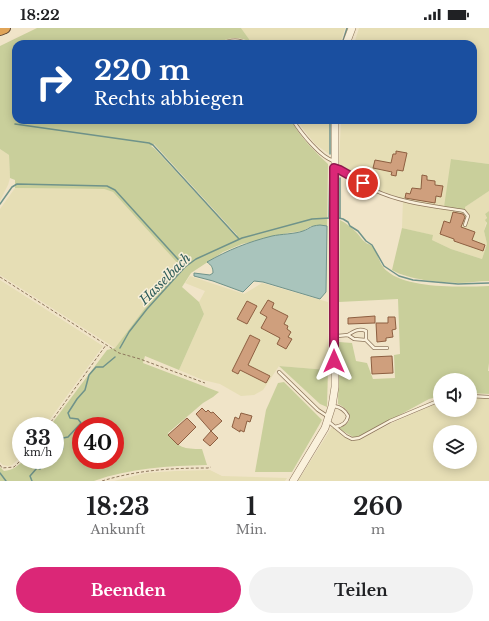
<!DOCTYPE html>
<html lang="de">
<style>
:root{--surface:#fff;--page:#f2f2f2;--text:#202124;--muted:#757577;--accent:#db2777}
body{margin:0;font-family:"Libre Baskerville",serif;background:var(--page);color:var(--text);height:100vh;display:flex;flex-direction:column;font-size:15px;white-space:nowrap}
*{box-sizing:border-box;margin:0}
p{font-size:13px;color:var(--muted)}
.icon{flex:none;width:22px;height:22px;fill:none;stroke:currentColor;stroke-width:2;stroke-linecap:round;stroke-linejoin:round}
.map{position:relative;height:453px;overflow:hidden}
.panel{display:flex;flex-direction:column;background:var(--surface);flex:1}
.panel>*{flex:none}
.top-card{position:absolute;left:12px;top:12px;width:465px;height:84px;border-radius:12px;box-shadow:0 2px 10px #0003;background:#1a4fa0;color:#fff;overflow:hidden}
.controls{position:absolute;left:433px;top:345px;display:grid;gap:8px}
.controls a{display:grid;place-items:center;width:44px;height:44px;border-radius:50%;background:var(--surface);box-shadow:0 2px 10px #0003;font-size:20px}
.speed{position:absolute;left:12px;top:389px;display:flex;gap:8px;font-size:20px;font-weight:700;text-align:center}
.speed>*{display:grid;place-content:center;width:52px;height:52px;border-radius:50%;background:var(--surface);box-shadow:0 2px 10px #0003;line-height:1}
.speed small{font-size:10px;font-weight:400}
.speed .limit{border:6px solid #d22;background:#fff;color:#111}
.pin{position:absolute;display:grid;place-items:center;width:34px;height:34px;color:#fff;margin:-17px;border:2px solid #fff;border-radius:50%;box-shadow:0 1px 4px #0007}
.me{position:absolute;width:44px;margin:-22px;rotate:0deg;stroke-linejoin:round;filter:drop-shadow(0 0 3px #0008)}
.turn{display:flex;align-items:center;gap:14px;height:84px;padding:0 16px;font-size:18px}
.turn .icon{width:52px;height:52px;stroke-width:2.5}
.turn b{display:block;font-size:28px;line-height:34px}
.eta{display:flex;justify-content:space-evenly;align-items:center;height:68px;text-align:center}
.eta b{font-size:24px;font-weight:700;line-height:28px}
.cta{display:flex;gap:8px;margin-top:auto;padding:8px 16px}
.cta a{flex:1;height:46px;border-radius:24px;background:var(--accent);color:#fff;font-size:16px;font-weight:700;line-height:46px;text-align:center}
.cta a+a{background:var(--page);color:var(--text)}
.status{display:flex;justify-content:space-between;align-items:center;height:28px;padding:0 20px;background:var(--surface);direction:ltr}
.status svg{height:11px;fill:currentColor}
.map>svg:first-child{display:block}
</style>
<div class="status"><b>18:22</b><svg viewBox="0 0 49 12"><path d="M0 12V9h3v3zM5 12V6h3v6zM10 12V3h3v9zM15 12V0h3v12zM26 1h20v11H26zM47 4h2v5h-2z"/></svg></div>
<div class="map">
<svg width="489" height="453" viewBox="0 0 489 453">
<rect width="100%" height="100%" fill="#f0e4c8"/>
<g fill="#e6deb5" fill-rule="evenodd">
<polygon points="241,0 345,0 340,16 252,16"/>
<polygon points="359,0 489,0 489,136 452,131 465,182 465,179 489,163 489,183 485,186 487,191 484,203 487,216 482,231 451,221 432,212 432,207 402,200 403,171 375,161 341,139 339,135 341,92 473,92 473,16 354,16"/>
<polygon points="296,92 329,92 329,126 315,116"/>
<polygon points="0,121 9,127 10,150 8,157 0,173"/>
<polygon points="15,160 104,161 113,164 181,239 145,280 115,320 0,247 0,181"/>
<polygon points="190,248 244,266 262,255 328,274 328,342 279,338 263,362 254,367 241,368 220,356 203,352 179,342 204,286 199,274 205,263 185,255"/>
<polygon points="0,252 103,318 45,398 21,398 21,428 12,437 8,438 3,437 0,434"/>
<path d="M470 370H489V453H298L332 399 344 409 351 412H359L392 395 440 374V382H470ZM440 404H470V434H440Z"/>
<polygon points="210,442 222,448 287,450 285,453 114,453 146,445 175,443"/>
</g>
<g fill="#c9cf9b" fill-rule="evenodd">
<path d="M37 0H241L251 14C237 8 230 9 216 16H16V92H291C300 109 314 123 328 136L327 198H311L303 203 288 205 242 216 223 224 191 245 182 259 199 274 204 286 179 342 145 328 143 335 219 364 213 369 203 375 168 405C179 420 183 421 202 421L207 437C168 438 130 440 94 453H0V439L4 443C13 442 18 438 24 432H55V398H50L107 322 115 320 145 280 181 239 113 164 104 161 15 160V152L10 150 9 127 0 121V18ZM154 116 237 207V208H236L155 121 151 118ZM81 398H115V432H81Z"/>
<polygon points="451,131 489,136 489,163 465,179 465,182 444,179"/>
<path d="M489 183V253C479 253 468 255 458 255 438 254 409 252 392 242L402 200 433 207 432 212 451 221 482 231 487 216 484 203 487 195 485 192 487 190 485 186Z"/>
<path d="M340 192C346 195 352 200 357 205 360 208 362 212 365 214 367 216 369 216 371 217 378 224 379 237 387 243 407 261 463 259 489 258V335L488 343H489V366L470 365V352H440V368L429 371 359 409H353L338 400C355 396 352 382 338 376L339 314 352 315 356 333 367 335 373 351 395 350 394 327 400 326 398 271 339 274Z"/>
<polygon points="279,338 328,342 327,379 320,376"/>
<polygon points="284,354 322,392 292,444 255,444 266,382 278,355"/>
</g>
<path fill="#a9c4bc" stroke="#6f938a" d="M320 197 327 198 326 264 320 271 263 254 254 253 243 264 213 253 194 248V245L210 247 213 245C213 239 211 237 207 234 228 222 248 214 272 208 281 206 295 206 303 203 311 200 309 198 320 197Z"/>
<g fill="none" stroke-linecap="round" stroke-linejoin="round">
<g stroke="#6f938a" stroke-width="1.5">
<polyline points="342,16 347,0"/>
<polyline points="15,96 149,115 153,117 239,211"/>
<polyline points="330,126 330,92"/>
<polyline points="340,150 340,190"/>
<polyline points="0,176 12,159 17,156 107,158 115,162 185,239"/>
<polyline points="329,189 330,139"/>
<polyline points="339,190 343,191 348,194 350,198 358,203 366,213 372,217 384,238 399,248 413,252 458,256 489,255"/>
<polyline points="120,320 129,304 147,281 185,239 196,231 242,210 312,191 330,190"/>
<polyline points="55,427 61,424 63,420 62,415 63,410 68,409 81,395 78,391 70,390 68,385 77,371 85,362 89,347 96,339 103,339 115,329"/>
<polyline points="0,445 6,453"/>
<polyline points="32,453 30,448 37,440 40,441 42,432"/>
</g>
</g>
<g fill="#cf9f7d" stroke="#8d5f41">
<polygon points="396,123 407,125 403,143 397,142 396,148 391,147 392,144 373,140 375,132 391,135 393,126 396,126"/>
<polygon points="422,147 427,148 427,152 435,153 435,157 443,158 441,169 436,168 435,175 405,170 406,165 410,166 412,160 421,161"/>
<polygon points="453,184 463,186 465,189 461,199 475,204 472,212 485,217 483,223 454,213 454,211 440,206 444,193 450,195"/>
<polygon points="268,272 274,275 272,280 288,288 284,296 288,298 287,301 291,304 288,309 292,311 286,321 277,316 280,310 261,300 267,289 260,285"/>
<polygon points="247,273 257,278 247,296 237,291"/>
<polygon points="375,288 375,295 348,296 348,290"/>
<polygon points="388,289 395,289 396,301 392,302 393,309 386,310 386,313 377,314 376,295 388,295"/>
<polygon points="250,307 260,312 248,337 270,348 266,355 240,342 238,346 232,343"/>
<polygon points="392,328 393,345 372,346 371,329"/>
<polygon points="202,380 206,384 208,382 211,385 213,384 222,393 211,403 218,410 210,418 203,412 211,403 196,386"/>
<polygon points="241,385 252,388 250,394 247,393 244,404 240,402 240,404 232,399 235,389 239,391"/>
<polygon points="187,390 196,399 178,417 168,407"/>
</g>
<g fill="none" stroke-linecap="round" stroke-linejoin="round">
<g stroke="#8d765c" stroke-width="4">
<g id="service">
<path d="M221 16C230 12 239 11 247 16"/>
<path d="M293 92C300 104 321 130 334 133"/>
<path d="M336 141 340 142C351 148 362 156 374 162 401 175 434 178 464 183L468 188 465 197"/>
<path d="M348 307C354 303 359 300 366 303V312"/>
<polyline points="337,308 348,307 354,311 366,312 374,320 387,320"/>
<polyline points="279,344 318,382 327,388"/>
<polyline points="470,368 489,369"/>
<path d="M334 378C340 379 345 382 348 388 347 395 341 398 335 399"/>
<polyline points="329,394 346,408 352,411 359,410 390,393 440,372"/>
</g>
</g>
<g stroke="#8d765c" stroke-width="8">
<g id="tertiary">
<polyline points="346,16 352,0"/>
<polyline points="293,453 325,400 332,378 335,359 335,92"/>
</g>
</g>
<g stroke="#5b4430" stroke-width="12">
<polyline id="motorway" points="0,2 5,0"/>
</g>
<g stroke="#8d765c" stroke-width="1" stroke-dasharray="3 2" stroke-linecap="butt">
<polyline points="0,249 119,325 140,331 205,355"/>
<polyline points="48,398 106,317"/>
<polyline points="0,437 2,440 14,439 21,432"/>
<path d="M102 453C137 442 172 440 208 440L211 439"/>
</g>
<use href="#service" stroke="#faf1dc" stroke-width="2.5"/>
<use href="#tertiary" stroke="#faf1dc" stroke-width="7"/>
<use href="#motorway" stroke="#e0a458" stroke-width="10"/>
</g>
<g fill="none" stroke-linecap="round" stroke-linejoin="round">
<g stroke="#8e194d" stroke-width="10">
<polyline id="route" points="334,333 334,140 340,142 363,155"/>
</g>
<use href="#route" stroke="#db2777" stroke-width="7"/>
</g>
<g text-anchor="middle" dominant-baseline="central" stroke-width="3" stroke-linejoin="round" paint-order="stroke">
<g font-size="13" font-style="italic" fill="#2f5d5a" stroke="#f7eed8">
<text transform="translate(165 251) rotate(-45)">Hasselbach</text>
</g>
</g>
</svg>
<div class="controls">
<a><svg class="icon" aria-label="sound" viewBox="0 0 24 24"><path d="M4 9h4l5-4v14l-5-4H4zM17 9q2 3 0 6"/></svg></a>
<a><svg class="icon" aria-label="layers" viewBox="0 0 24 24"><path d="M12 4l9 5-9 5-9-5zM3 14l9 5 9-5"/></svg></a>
</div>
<div class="speed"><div>33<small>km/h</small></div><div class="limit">40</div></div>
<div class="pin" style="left:363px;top:155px;background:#d93025"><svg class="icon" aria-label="arrive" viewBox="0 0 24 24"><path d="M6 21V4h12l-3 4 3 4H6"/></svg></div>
<svg class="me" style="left:334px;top:333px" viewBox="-20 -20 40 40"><path d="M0-17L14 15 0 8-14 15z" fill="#db2777" stroke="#fff" stroke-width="4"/></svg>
<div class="top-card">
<div class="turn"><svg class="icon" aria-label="right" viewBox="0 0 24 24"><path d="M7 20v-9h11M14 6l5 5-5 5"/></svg><div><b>220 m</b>Rechts abbiegen</div></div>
</div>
</div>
<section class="panel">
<div class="eta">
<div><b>18:23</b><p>Ankunft</p></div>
<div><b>1</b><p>Min.</p></div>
<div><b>260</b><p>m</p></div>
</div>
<div class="cta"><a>Beenden</a><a>Teilen</a></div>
</section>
